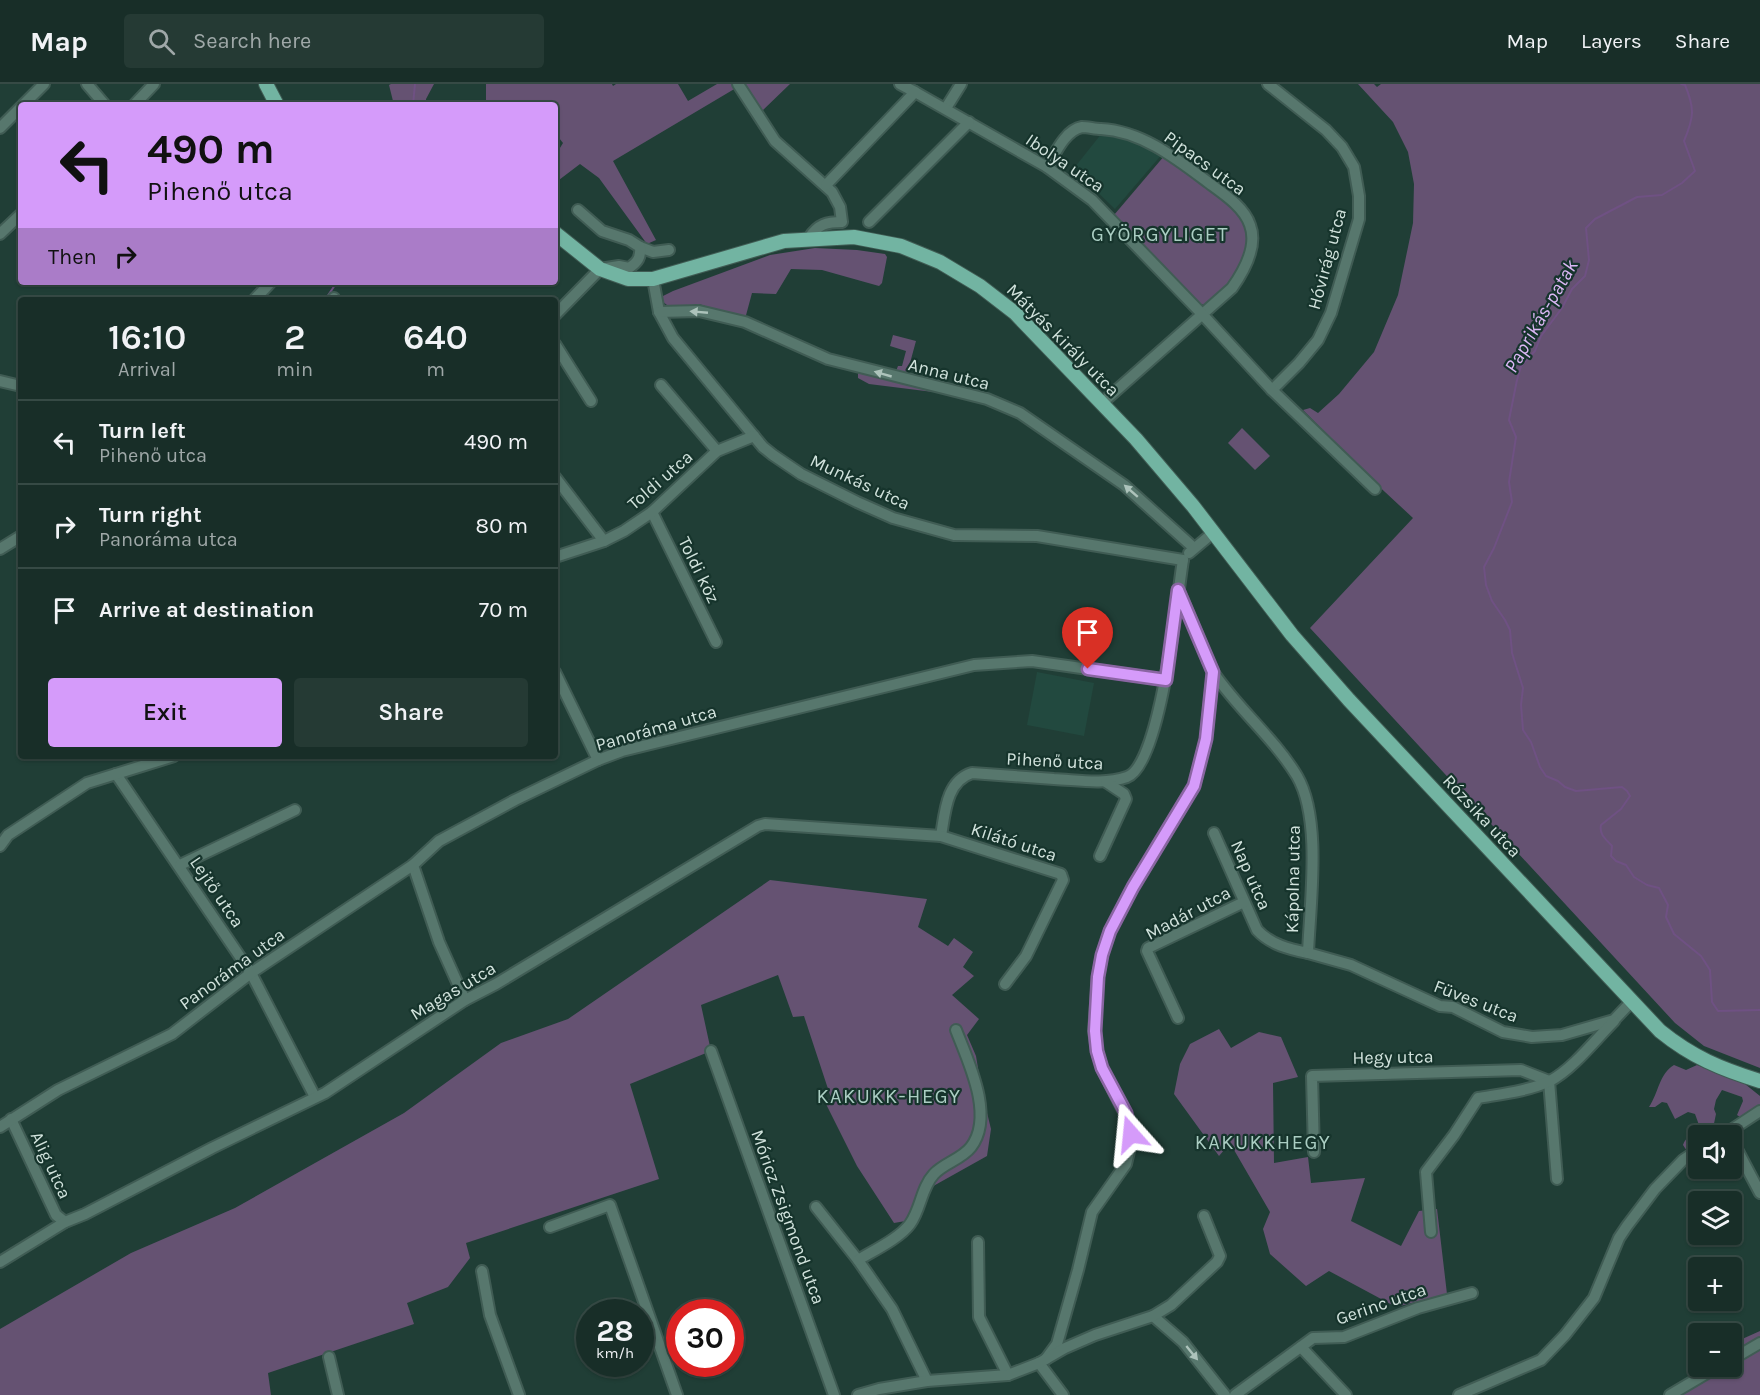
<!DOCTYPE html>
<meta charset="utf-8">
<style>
:root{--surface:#182e28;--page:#253a34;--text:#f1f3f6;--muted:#9fa8a8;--line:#364a45;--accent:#d59bfa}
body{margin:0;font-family:Karla,sans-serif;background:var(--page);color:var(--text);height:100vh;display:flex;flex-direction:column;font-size:22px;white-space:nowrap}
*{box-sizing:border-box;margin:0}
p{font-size:20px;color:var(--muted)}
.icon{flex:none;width:33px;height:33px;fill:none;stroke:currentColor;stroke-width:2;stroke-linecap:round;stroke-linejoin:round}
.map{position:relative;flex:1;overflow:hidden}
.drawer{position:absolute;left:18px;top:213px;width:540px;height:462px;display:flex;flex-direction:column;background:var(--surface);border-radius:6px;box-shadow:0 2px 4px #0004,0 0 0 2px var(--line)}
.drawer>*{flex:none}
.banner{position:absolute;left:18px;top:18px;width:540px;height:183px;border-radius:6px;box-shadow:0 2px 4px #0004,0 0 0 2px var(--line);background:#d59bfa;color:#111;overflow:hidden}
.buttons{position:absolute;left:1688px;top:1041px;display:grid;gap:12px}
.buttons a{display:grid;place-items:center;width:54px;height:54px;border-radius:6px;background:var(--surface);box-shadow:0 2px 4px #0004,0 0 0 2px var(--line);font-size:30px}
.speed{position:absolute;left:576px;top:1215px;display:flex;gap:12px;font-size:30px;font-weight:700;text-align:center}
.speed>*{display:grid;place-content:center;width:78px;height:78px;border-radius:50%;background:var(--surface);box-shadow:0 2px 4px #0004,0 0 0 2px var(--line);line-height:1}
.speed small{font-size:15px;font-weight:400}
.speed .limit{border:9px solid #d22;background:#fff;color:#111}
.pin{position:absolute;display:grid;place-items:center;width:51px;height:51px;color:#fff;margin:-62px -26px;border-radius:50% 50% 50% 0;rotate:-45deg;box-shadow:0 0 6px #0007}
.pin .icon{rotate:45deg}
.me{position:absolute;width:66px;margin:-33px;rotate:342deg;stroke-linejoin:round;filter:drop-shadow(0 0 4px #0008)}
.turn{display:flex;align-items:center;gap:21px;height:126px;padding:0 30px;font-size:27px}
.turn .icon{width:78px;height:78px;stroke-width:2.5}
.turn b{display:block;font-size:42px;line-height:51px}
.then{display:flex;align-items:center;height:57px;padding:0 30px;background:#0003;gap:12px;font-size:22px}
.eta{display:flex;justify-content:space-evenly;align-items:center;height:102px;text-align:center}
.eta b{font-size:36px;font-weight:600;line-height:42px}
.cta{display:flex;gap:12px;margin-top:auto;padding:12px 30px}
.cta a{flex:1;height:69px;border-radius:6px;background:var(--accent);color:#111;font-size:24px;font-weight:600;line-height:69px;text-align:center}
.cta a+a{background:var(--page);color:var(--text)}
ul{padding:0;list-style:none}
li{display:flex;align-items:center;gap:18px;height:84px;padding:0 30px;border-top:2px solid var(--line)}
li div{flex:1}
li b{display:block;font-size:22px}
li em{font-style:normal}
header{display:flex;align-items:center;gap:36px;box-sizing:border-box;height:84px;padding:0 30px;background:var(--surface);border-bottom:2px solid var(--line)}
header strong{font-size:28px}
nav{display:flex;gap:33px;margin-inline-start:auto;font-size:21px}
.search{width:420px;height:54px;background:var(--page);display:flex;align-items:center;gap:15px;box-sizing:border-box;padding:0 21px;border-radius:6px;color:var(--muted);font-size:22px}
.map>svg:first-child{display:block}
</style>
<header>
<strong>Map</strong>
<div class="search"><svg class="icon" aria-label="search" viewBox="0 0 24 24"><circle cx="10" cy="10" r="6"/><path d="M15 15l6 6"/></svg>Search here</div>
<nav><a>Map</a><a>Layers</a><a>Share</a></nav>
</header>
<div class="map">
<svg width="1760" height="1311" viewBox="0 0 1760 1311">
<rect width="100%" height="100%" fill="#203e36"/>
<g fill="#22493f">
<polygon points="1102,49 1137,58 1163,69 1115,125 1085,96 1071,88"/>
<polygon points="1037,588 1094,599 1084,652 1027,641"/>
</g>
<g fill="#655272">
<polygon points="391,0 434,0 426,15 426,21 394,21 389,1"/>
<polygon points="486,0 612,0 613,2 616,0 678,0 688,17 717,0 790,0 761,28 736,4 613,77 656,156 647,160 599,94 580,80 555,99 555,72 563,59 555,49 555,21 482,21 486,16"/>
<polygon points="1358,0 1374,0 1377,3 1381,0 1760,0 1760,984 1704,962 1675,939 1310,544 1413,434 1371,395 1303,326 1310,324 1318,329 1339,310 1374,268 1398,211 1413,139 1414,100 1408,68 1393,38"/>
<polygon points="1165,71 1233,120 1248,145 1245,175 1231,198 1204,221 1198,219 1114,131"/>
<polygon points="815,164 857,166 885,170 887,173 882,199 879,202 822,186 791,185 776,210 752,209 745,235 699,220 671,224 663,218 661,213 673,207 770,171"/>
<polygon points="893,251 916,257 907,290 896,287 898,282 902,282 906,267 890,262"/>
<polygon points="858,289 933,306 933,308 869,300 858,294"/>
<polygon points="1242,344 1270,372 1255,386 1228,359"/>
<polygon points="770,796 927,815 918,843 948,862 954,854 973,868 963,883 974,892 952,911 979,935 967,951 976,972 982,1008 991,1045 987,1072 928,1105 917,1135 894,1139 857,1082 825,1018 831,1014 804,932 793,933 778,891 701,921 711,967 630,1000 659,1095 466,1159 470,1174 448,1203 407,1219 414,1240 268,1289 271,1311 0,1311 0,1245 131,1169 235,1124 404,1029 501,959 568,935"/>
<polygon points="1219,945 1231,964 1259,948 1281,953 1298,993 1273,999 1274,1079 1308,1073 1311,1099 1365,1094 1351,1137 1401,1162 1419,1127 1437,1125 1447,1210 1396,1223 1329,1187 1306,1202 1270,1170 1263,1145 1270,1128 1230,1059 1219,1072 1174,1010 1180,980 1190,960"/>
<path d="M1674 981 1686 986 1697 981 1745 1000 1760 1012V1023L1740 1033 1737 1031 1743 1017 1742 1013 1722 1006 1716 1016 1714 1025 1716 1030 1712 1049 1711 1051 1698 1052V1063L1687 1067 1683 1061C1685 1053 1695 1049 1699 1041L1695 1030 1688 1028 1675 1035 1667 1019 1662 1018 1655 1023H1649C1659 1008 1659 990 1674 981Z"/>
<polygon points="1760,1247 1760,1311 1671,1311 1718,1290 1715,1283 1731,1282 1731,1260"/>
</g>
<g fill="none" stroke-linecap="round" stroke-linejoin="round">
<g stroke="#6f5183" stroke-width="2">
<path d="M1681 0 1685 1C1695 25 1694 33 1684 57L1695 87 1682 99 1662 111 1637 113 1595 135 1586 144 1589 176 1585 192 1572 205 1562 224 1541 252 1535 267 1521 282 1517 296 1509 336 1516 353 1509 398 1512 418 1494 464 1484 483 1486 501 1492 517 1505 536 1510 546 1512 569 1523 604 1521 621 1523 646 1531 658 1540 683 1546 692 1558 697 1565 703 1576 707 1622 703 1627 707 1630 712 1621 725 1601 741C1599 751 1606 755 1612 762L1611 772 1616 777 1626 781 1634 793 1647 801 1659 804 1668 821 1666 833 1674 850 1701 872 1710 886 1712 918 1718 927 1760 926"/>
<polyline points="413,21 415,0"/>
<polyline points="325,216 337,198"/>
</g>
<g stroke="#405c54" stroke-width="14">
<g id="minor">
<polyline points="87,0 105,21"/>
<path d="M738 0 775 57 832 108 840 123 842 138C827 138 818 140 809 154"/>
<polyline points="900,0 915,8"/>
<polyline points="1268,0 1326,46 1342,63 1354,83 1359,112 1359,135 1331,229 1318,256 1299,279 1272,306"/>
<polyline points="23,21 44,0"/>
<polyline points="134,21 154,0"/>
<polyline points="946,24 961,0"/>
<polyline points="0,44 21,23"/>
<path d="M1047 83C1055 70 1065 46 1082 43 1088 43 1095 45 1101 45 1142 47 1177 75 1209 99 1224 110 1244 123 1250 141 1258 162 1244 187 1232 204L1102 319"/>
<polyline points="826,101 915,8 1047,83 1092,116 1202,230 1272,306 1375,405"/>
<polyline points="869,138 969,38"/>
<polyline points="0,150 21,130"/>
<polyline points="640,163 653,168 669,166"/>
<polyline points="653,195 659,228 673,254 763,363 773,371 801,390 857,418 893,434 954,451 1037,452 1183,476"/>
<polyline points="254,216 271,198"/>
<polyline points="333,216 334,214"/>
<polyline points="659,228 699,227 745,238 828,275 987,315 1020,329 1124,401 1194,464"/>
<path d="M555 231 600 185 619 182 629 184C638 178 641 173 640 163L629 156 602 147 578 126"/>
<polyline points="555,260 591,317"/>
<polyline points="0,297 21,302"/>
<polyline points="661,301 717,367"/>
<polyline points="555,393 604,457"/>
<polyline points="652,428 716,558"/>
<polyline points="0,465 21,452"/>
<polyline points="1189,469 1214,448"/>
<polyline points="555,473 604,457 624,447 652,428 717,367 754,352"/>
<polyline points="555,588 598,676"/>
<path d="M1213 588C1238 625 1274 654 1297 692 1322 735 1310 819 1308 869 1289 865 1271 861 1257 846L1214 749"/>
<polyline points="116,690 251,889 315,1013"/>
<path d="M941 752C945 729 946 697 972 689 1000 691 1027 693 1054 695 1078 696 1103 701 1127 693 1161 681 1177 512 1183 476"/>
<polyline points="0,762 8,751 87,699 174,672"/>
<polyline points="1100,772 1126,715 1124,710 1106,698"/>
<polyline points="180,781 295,726"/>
<polyline points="413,781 439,858 465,916"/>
<polyline points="1308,869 1351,881 1440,922 1453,923 1503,948 1532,953 1562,951 1614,936 1632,917"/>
<polyline points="1178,934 1147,867 1148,864 1244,818"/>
<polyline points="711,967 834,1311"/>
<polyline points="11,1035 56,1131 65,1138"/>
<polyline points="0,1043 58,1006 172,950 251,889 413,781 439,757 515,716 598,676 622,667 974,581 1032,577 1166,596"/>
<polyline points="1722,1052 1760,1027"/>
<polyline points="1731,1054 1760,1109"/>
<polyline points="1314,1068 1312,992 1521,986 1549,997 1557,1095"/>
<polyline points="816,1123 858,1176 892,1225 927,1297"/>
<polyline points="550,1143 610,1121 677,1311"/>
<path d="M1431 1148 1426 1088 1454 1051 1478 1014C1501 1010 1529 1007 1550 997 1573 985 1596 955 1614 937"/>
<polyline points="978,1158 979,1233 1008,1291"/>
<path d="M858 1176C873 1167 900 1154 910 1140 921 1125 921 1104 934 1090 944 1079 962 1075 971 1063 995 1032 968 977 956 946"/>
<polyline points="0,1178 65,1138 85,1130 212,1064 325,1009 465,916 496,900 758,742 765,740 941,752 1061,790 1063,796 1026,872 1005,900"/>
<polyline points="482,1187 490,1231 519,1311"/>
<polyline points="1153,1232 1183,1258 1225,1311"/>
<polyline points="1301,1263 1346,1311"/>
<polyline points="329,1273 338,1311"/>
<polyline points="1046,1275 1057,1260 1078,1186 1092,1128 1126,1080 1131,1059 1130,1040 1102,984 1097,967 1094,947 1098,893 1102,871 1110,847 1133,803 1194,702 1206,655 1213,588 1178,505"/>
<polyline points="1731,1276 1760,1259"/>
<polyline points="1039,1279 1063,1311"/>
<polyline points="858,1311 879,1305 927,1297 1008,1291 1039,1279 1065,1264 1095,1251 1153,1232 1171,1221 1217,1178 1220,1172 1204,1132"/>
<polyline points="1235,1311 1313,1254 1344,1253 1418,1224 1472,1209"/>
<polyline points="1459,1311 1541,1276 1565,1251 1594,1214 1619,1154 1627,1142 1655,1105 1683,1076 1698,1066"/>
<polyline points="1670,1311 1719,1282"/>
</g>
</g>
<g stroke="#405c54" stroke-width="16">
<g id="major">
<polyline points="266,0 277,21"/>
<path d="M555 149 600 185 628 195H653L784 157 854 153 901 162 940 178 980 202 1015 229 1136 355 1193 422 1292 551 1349 616 1660 947C1692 973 1721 985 1760 997"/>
</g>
</g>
<use href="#minor" stroke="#57776d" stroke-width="10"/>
<use href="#major" stroke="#72b4a2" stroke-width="14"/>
</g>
<defs><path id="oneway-solid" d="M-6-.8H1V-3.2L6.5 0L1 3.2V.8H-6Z" transform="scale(1.5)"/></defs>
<g fill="#adc3bb">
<use href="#oneway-solid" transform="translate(699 228) rotate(-175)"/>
<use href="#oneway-solid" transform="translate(883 290) rotate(-164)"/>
<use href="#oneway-solid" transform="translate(1131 407) rotate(-139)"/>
<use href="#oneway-solid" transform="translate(1192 1269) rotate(51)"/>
</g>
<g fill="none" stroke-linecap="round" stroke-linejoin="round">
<g stroke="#8a65a2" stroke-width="15">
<polyline id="route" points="1088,585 1166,596 1178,506 1213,588 1206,655 1194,702 1133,803 1110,847 1102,871 1098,893 1095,947 1097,967 1102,984 1126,1029 1131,1050"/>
</g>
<use href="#route" stroke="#d59bfa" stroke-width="10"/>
</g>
<g text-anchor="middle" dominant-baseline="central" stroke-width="4.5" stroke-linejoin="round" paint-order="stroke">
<g font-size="18" fill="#d2e3dd" stroke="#16342c">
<text transform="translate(1065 79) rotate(34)">Ibolya utca</text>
<text transform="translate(1205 79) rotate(36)">Pipacs utca</text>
<text transform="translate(1327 175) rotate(-75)">Hóvirág utca</text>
<text transform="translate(1063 256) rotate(45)">Mátyás király utca</text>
<text transform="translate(949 290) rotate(14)">Anna utca</text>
<text transform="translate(660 396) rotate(-41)">Toldi utca</text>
<text transform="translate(860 398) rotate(25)">Munkás utca</text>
<text transform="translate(699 486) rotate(64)">Toldi köz</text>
<text transform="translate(656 644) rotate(-16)">Panoráma utca</text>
<text transform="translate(1055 677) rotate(3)">Pihenő utca</text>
<text transform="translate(1482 732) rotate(47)">Rózsika utca</text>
<text transform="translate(1014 758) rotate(18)">Kilátó utca</text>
<text transform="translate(1251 791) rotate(66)">Nap utca</text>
<text transform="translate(1293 795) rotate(-89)">Kápolna utca</text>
<text transform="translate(217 808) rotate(56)">Lejtő utca</text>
<text transform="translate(1188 829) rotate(-28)">Madár utca</text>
<text transform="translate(232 885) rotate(-36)">Panoráma utca</text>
<text transform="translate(453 907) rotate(-31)">Magas utca</text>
<text transform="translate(1476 917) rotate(21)">Füves utca</text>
<text transform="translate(1393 973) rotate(-1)">Hegy utca</text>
<text transform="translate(51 1081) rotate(65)">Alig utca</text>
<text transform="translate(788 1133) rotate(70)">Móricz Zsigmond utca</text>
<text transform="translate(1381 1220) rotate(-19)">Gerinc utca</text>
</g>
<g font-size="20" letter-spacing="1.5" fill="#abcec3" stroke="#16342c">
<text x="1160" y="150">GYÖRGYLIGET</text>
<text x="889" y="1012">KAKUKK-HEGY</text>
<text x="1263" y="1058">KAKUKKHEGY</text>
</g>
<g font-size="20" font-style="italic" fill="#dcb7f5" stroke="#16342c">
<text transform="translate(1541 232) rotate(-60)">Paprikás-patak</text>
</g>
</g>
</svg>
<div class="buttons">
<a><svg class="icon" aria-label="sound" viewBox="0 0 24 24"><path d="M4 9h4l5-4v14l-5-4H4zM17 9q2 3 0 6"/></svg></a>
<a><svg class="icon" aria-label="layers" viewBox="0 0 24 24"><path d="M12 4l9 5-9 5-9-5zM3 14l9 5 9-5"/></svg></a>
<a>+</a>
<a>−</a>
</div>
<div class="speed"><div>28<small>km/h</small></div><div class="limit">30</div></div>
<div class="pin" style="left:1088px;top:585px;background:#d93025"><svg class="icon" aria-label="arrive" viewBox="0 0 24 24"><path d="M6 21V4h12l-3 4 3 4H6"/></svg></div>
<svg class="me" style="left:1131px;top:1050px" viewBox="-20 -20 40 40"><path d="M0-17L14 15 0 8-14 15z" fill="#d59bfa" stroke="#fff" stroke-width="4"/></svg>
<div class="banner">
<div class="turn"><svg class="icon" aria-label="left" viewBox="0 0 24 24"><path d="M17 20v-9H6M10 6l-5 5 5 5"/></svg><div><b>490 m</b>Pihenő utca</div></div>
<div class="then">Then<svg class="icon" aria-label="right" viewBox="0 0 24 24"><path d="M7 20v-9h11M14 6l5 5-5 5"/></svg></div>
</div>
<section class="drawer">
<div class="eta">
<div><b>16:10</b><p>Arrival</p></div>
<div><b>2</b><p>min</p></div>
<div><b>640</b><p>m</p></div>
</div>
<ul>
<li><svg class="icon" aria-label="left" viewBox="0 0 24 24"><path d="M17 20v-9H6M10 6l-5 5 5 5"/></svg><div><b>Turn left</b><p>Pihenő utca</p></div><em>490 m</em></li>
<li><svg class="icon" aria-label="right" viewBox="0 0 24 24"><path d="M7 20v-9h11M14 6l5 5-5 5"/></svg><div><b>Turn right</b><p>Panoráma utca</p></div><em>80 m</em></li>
<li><svg class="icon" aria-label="arrive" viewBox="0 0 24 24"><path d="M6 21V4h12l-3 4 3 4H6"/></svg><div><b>Arrive at destination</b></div><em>70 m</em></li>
</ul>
<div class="cta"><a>Exit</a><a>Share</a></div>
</section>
</div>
